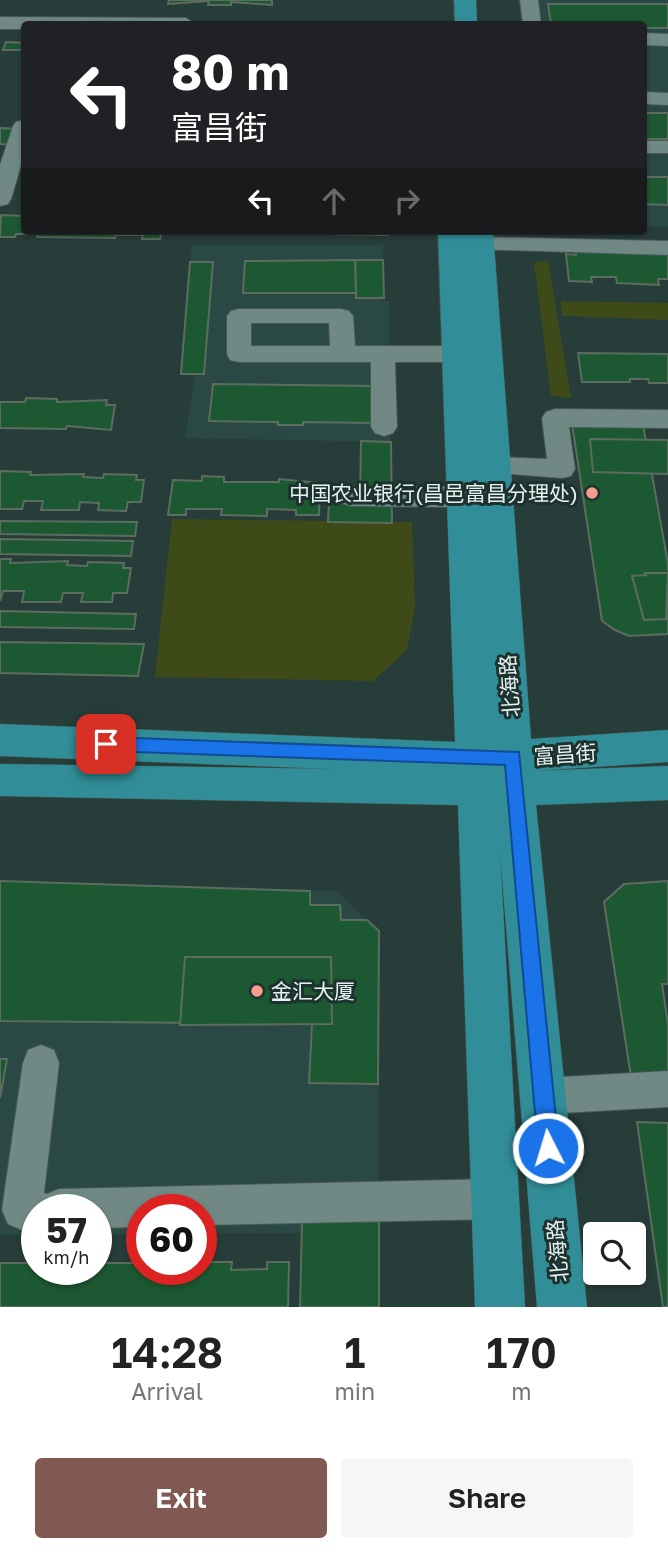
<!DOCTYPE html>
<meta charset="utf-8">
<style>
:root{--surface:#fff;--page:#f6f6f6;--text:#222;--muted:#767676;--accent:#805952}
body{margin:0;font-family:"Golos Text","Noto Sans SC",sans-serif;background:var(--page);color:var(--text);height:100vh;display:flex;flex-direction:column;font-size:26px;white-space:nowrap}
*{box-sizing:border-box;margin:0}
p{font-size:23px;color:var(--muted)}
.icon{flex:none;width:38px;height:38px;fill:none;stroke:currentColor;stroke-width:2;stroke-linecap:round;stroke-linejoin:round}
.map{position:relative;height:1307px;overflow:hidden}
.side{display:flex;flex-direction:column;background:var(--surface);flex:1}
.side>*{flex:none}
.hud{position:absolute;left:21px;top:21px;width:626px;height:214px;border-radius:7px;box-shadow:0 2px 5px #0004;background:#202124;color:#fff;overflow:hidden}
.fabs{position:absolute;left:583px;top:1222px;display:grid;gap:14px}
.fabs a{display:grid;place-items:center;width:63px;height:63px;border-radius:7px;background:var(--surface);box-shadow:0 2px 5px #0004;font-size:35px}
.speed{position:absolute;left:21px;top:1194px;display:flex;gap:14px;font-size:35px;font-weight:700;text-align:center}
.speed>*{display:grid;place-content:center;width:91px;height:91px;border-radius:50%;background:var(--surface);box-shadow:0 2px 5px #0004;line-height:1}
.speed small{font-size:18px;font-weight:400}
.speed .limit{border:10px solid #d22;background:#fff;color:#111}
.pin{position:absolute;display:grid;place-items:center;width:60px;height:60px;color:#fff;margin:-30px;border-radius:14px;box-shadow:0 4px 10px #0006}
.me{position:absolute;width:77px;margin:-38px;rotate:355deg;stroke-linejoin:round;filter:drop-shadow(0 0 5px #0008)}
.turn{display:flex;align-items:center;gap:24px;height:147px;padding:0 35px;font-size:32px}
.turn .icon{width:91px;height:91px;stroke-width:2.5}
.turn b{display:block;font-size:49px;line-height:60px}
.lanes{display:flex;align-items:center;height:66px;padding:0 35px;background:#0003;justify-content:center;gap:35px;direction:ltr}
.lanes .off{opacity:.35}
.eta{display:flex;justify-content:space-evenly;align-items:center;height:119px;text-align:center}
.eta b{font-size:42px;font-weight:600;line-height:49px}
.cta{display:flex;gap:14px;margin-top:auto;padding:14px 35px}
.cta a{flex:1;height:80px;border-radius:7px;background:var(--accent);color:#fff;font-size:28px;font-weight:600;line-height:80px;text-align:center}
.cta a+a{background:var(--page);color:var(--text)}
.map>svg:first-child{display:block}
</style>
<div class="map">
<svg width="668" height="1307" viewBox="0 0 668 1307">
<rect width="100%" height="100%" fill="#273d39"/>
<g fill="#2b4944">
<polygon points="518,0 668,0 668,227 644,226 644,24 521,24"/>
<polygon points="192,245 383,245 384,301 389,301 391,442 185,438 195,374 181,374"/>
<polygon points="0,881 336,891 379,931 379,1307 301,1307 302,1233 201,1233 201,1209 142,1209 142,1234 96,1234 96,1209 37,1209 37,1234 0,1234"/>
</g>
<g fill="#3e4b19">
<polygon points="548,260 571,398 551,396 534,263"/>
<polygon points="561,301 668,303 668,320 562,316"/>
<polygon points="172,519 412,522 415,607 407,650 373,681 155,677"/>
</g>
<g fill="#1c5831" stroke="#5c6d60" stroke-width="2">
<polygon points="169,0 272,0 272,5 231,2 231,5 208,5 209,1 168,4"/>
<polygon points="548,4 668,4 668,28 644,28 644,24 551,24"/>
<polygon points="6,42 24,43 24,50 3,50"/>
<rect x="644" y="113" width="24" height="26"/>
<polygon points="0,128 19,129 14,145 0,144"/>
<polygon points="644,177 668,177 668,205 644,204"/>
<polygon points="24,212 24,231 162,231 160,239 142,239 143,235 116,235 115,238 37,237 38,234 16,234 15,237 0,237 1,215 24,216"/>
<polygon points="174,231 388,231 388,235 174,232"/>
<polygon points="576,251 668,253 668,279 658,279 659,285 617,283 616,277 591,277 592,282 569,281 566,254 576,255"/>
<polygon points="355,260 383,260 384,298 356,298"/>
<polygon points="355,260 356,293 243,293 245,261"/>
<polygon points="190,262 213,262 204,374 181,374"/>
<polygon points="578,353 668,354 668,383 649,383 648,379 630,379 630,382 582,382"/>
<polygon points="213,384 374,386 375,423 303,422 303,425 278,425 278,422 209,421"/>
<polygon points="26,398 57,399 57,402 107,400 106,405 115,405 111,430 67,426 66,429 0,428 0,402 25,402"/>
<polygon points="572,424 643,424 668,564 668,634 629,636 615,630 602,621"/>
<polygon points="590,439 668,440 668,474 593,472"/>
<polygon points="361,441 391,442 392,523 328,522 329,501 360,501"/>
<polygon points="0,471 31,472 30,475 84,474 83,477 103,478 104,474 137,475 136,480 144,480 141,502 128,502 126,511 98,510 99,503 80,502 79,510 41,510 43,501 24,501 22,509 0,509"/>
<polygon points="202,476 224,477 224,482 279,482 279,479 320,483 319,515 296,515 296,510 267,509 267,516 221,515 222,509 186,509 186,515 168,515 173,480 202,481"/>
<polygon points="0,521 137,522 135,536 0,534"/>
<polygon points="0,539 133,541 131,556 0,554"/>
<polygon points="0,559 11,559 10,563 68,561 67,565 87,566 88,562 124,563 123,568 131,568 127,593 113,593 112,602 81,602 83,593 63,593 61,602 22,602 24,591 3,591 0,601"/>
<polygon points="645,573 668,573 666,619 644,620 632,576 646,575"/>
<polygon points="0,611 136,614 134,629 0,627"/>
<polygon points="0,642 144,644 138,676 0,673"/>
<polygon points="0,881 310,891 310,905 340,905 341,920 367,920 379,931 378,1084 309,1083 312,1024 0,1021"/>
<polygon points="668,881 668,984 662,984 668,1024 668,1076 631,1077 604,902 624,884"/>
<polygon points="185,957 331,957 332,1024 180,1025"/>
<polygon points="0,1059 7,1059 0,1098"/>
<polygon points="637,1122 668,1123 668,1307 663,1307"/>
<polygon points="379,1221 379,1307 300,1307 302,1222"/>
<polygon points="201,1262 232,1262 231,1270 267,1269 267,1262 289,1262 288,1307 0,1307 0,1263 37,1263 37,1269 50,1270 96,1269 96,1263 142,1263 144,1270 201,1269"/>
</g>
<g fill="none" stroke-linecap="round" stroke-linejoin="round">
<g stroke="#465956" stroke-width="2">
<g id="minor">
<polygon points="520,0 538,0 541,24 523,24"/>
<polygon points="0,17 186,18 195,24 24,24 24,29 0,29"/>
<polygon points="644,33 668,34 668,46 644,45"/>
<polygon points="644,92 668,93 668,105 644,104"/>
<polygon points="23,120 24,155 11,199 8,204 0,206 0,165 13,126 16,122"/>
<rect x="644" y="141" width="24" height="12"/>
<polygon points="480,237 668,241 668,255 472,249 469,244 472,239"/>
<path d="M239 309H341L349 311 353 316 355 346H458L467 348 470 354 467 360 458 362H395L397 427 393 433 384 436 375 433 371 427V362H239L230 360 227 354V316L231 311ZM251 323H329L330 346H251Z"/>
<polygon points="555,409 668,410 668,428 569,427 575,469 571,476 562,478 485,472 481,466 485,460 494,457 547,459 542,418 546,412"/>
<polygon points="351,486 464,487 474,490 478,497 474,504 464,507 351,506 341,503 337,496 341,489"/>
<polygon points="41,1045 54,1050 59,1063 44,1193 47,1194 59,1189 495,1179 509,1185 515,1199 509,1213 495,1219 201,1225 201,1209 142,1209 142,1227 96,1228 96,1209 37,1209 37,1230 22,1230 8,1224 2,1210 23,1063 28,1050"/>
<polygon points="668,1071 668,1107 544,1114 531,1109 525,1096 531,1083 544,1078"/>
</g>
</g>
<g stroke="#465956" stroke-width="1">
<g id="major">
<polygon points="454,0 476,0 477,24 455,24"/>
<polygon points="438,231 493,231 531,739 668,730 668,762 533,771 668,766 668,800 536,805 587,1307 537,1307 500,852 525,1307 475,1307 458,805 0,796 0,764 333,769 0,756 0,724 455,742"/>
</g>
</g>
<use href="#minor" fill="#718984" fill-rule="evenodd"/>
<use href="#major" fill="#318e98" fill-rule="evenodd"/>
</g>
<polygon fill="#1a73e8" stroke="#114b97" stroke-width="2" points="106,737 519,752 559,1148 556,1156 548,1159 541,1156 538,1148 505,765 106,751 100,749 97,744 100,739"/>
<g fill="#f49d8c" stroke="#1d322f" stroke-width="2.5">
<circle cx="592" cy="493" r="7"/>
<circle cx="257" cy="991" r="7"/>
</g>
<g text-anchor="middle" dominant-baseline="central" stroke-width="6" stroke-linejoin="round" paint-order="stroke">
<g font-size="21" fill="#e5f2ef" stroke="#1d322f" text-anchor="end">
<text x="578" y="493">中国农业银行(昌邑富昌分理处)</text>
<text x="271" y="991" text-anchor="start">金汇大厦</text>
</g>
<g font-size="21" fill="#e5f2ef" stroke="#1d322f">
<text transform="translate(509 686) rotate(-94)">北海路</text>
<text transform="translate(565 754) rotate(-4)">富昌街</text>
<text transform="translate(557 1251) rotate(-95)">北海路</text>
</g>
</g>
</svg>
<div class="fabs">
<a><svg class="icon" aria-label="search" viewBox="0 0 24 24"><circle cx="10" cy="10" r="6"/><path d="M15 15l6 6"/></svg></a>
</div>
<div class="speed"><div>57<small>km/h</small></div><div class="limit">60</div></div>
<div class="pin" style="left:106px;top:744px;background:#d93025"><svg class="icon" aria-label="arrive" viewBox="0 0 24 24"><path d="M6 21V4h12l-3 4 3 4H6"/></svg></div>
<svg class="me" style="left:548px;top:1148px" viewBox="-20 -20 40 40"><circle r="17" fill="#1a73e8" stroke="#fff" stroke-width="3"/><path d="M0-11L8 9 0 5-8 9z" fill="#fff"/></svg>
<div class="hud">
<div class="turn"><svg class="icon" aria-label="left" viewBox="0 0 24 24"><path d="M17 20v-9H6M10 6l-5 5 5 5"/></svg><div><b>80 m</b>富昌街</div></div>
<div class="lanes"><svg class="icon" aria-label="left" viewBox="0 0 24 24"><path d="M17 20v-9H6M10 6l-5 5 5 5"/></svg><svg class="icon off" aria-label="ahead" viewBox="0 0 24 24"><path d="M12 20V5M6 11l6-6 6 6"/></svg><svg class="icon off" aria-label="right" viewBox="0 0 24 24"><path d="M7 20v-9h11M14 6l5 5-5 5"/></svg></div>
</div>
</div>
<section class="side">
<div class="eta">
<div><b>14:28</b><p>Arrival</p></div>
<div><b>1</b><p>min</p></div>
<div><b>170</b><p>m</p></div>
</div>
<div class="cta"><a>Exit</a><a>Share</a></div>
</section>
